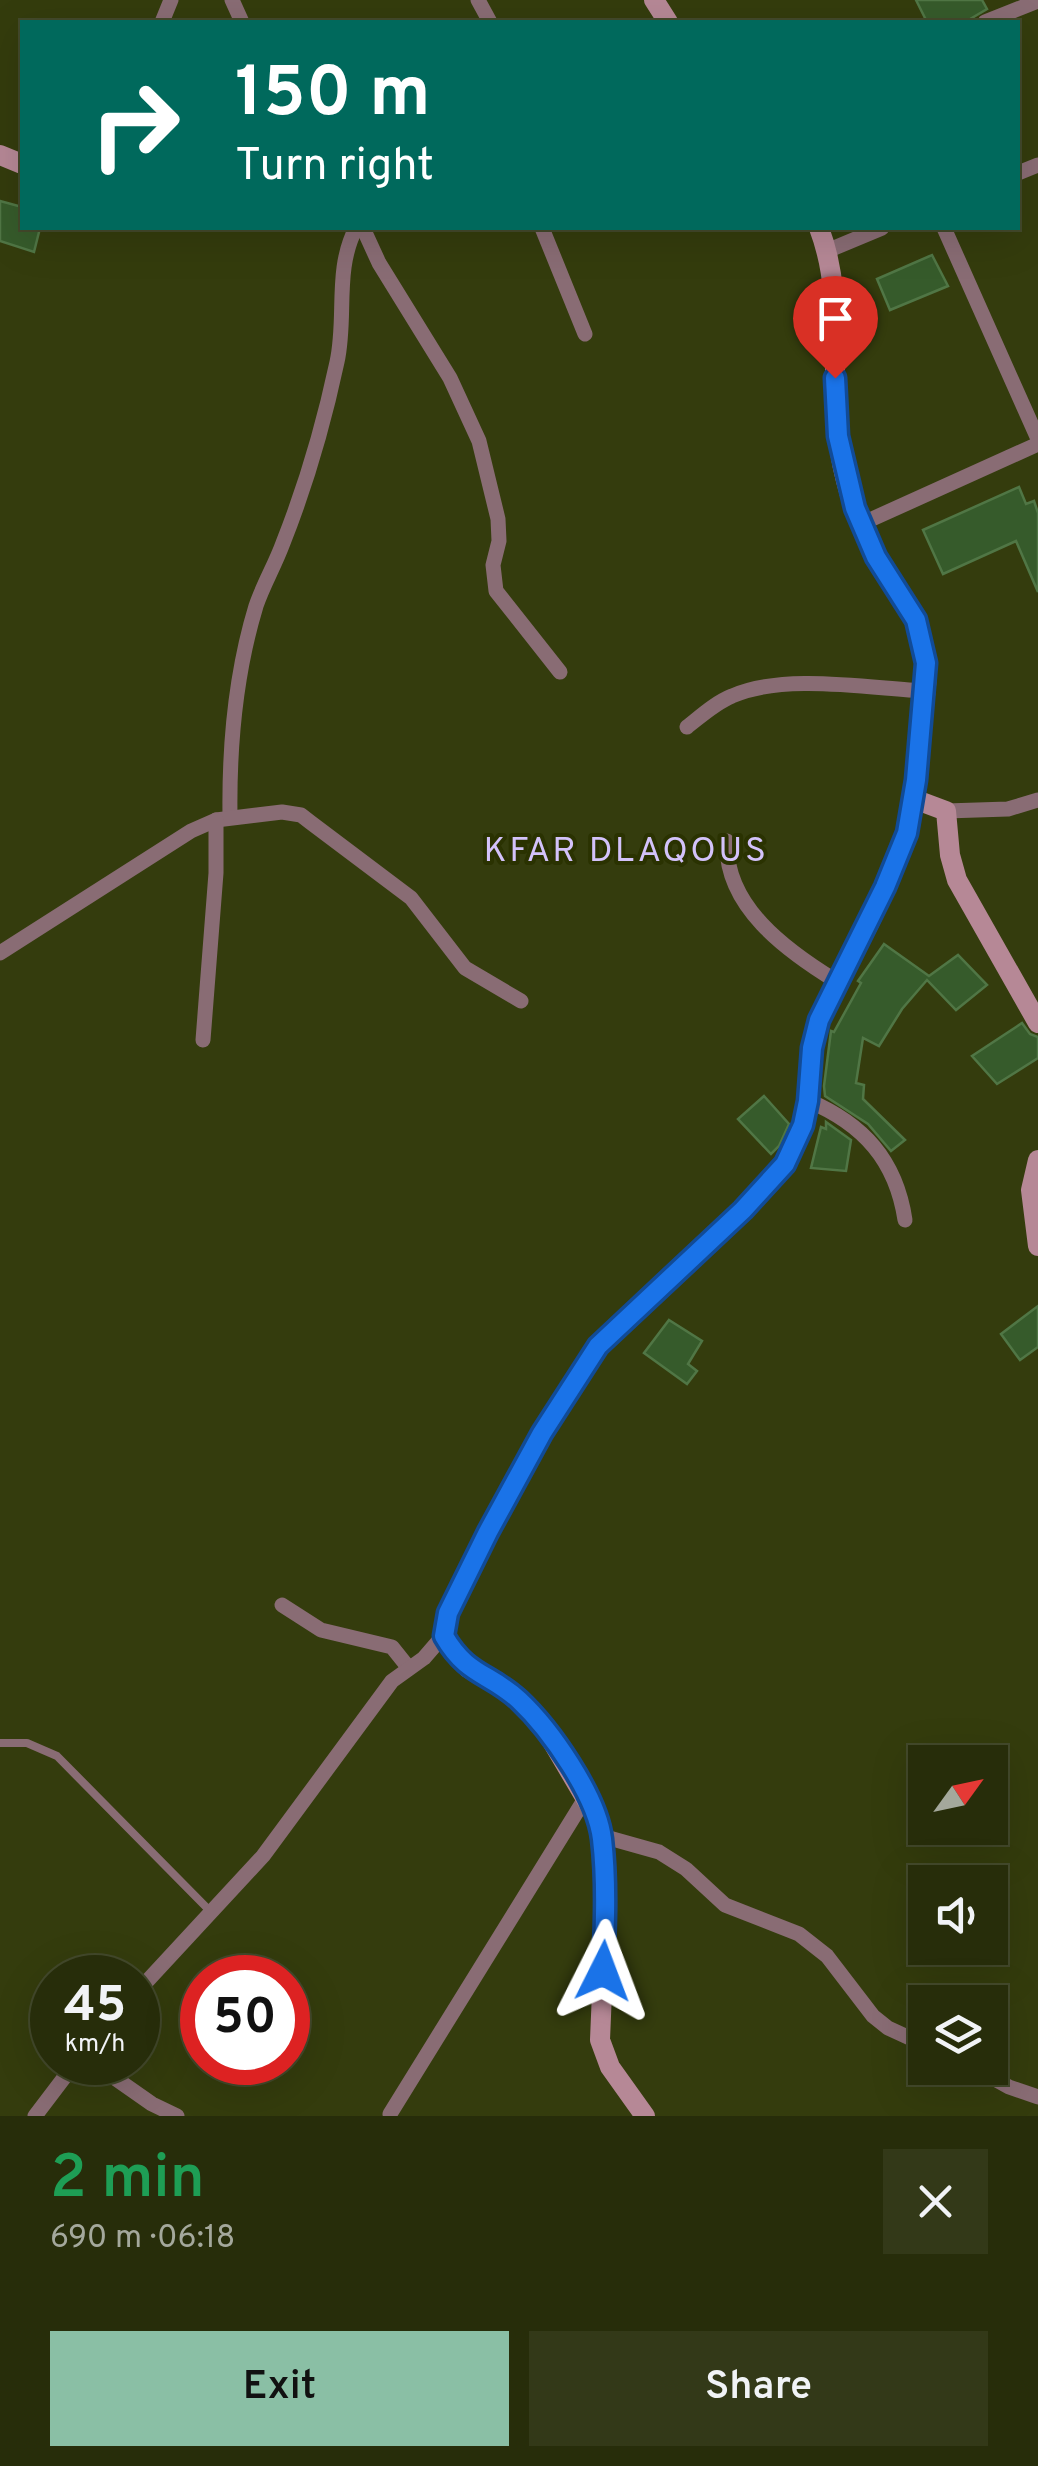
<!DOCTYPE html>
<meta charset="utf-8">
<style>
:root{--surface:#272d0a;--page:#333918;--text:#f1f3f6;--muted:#a4a89c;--line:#43492b;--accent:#8abfa5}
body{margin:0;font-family:Overpass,sans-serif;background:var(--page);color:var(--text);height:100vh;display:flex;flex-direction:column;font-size:38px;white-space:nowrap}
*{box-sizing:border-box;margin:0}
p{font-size:32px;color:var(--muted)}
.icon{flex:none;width:55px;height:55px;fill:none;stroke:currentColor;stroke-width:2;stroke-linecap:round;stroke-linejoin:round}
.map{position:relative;height:2116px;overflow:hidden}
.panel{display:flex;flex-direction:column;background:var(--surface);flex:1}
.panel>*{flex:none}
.top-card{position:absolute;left:20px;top:20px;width:1000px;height:210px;border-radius:0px;box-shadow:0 10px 40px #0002,0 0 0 2px var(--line);background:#00695c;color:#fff;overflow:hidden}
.needle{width:65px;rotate:57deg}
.buttons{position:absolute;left:908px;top:1745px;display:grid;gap:20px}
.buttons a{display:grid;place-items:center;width:100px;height:100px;border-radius:0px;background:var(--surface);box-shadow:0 10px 40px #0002,0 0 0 2px var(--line);font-size:50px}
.speed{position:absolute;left:30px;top:1955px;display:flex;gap:20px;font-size:50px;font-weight:700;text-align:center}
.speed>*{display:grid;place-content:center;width:130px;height:130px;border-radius:50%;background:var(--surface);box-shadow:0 10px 40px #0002,0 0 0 2px var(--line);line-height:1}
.speed small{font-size:25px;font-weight:400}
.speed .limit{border:15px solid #d22;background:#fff;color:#111}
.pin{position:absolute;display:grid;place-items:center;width:85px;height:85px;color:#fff;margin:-102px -42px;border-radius:50% 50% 50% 0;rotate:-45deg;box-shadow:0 0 10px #0007}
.pin .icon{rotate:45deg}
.me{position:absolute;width:110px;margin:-55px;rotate:3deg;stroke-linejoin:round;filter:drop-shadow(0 0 8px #0008)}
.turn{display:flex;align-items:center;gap:35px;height:210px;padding:0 50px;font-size:45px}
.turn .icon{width:130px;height:130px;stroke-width:2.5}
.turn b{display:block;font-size:70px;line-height:85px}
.round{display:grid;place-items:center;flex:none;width:105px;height:105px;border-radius:0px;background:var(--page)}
.summary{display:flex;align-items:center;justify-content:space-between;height:170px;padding:0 50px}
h1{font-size:60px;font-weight:600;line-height:75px;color:#1e9e55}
.button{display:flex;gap:20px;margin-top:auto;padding:20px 50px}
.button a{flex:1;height:115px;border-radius:0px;background:var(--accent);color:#111;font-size:40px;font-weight:600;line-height:115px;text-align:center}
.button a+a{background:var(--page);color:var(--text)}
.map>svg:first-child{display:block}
</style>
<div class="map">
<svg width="1038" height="2116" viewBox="0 0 1038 2116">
<rect width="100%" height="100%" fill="#343c0d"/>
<g fill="#365b2b" stroke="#507645" stroke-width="2.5">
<polygon points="916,0 982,0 987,9 965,22 927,22"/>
<polygon points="0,201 22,207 22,228 40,228 34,252 0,241"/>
<polygon points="932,255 948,286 890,310 877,279"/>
<polygon points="1019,487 1026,504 1034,501 1038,513 1038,592 1016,541 943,574 923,530"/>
<polygon points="884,944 929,976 958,955 987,985 956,1010 927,980 902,1009 879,1046 863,1038 856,1083 864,1085 863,1099 905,1140 891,1151 868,1124 825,1096 824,1086 831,1031 834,1032 861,983 858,981"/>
<polygon points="1022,1023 1030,1034 1038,1037 1038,1058 997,1084 972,1056"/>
<polygon points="764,1096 789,1124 779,1146 771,1154 738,1119"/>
<polygon points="826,1122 851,1140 846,1171 811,1168 821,1127 826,1129"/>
<polygon points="1038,1306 1038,1347 1020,1360 1001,1334"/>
<polygon points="669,1320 702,1341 688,1364 697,1371 687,1384 644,1353"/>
</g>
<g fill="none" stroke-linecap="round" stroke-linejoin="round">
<polyline stroke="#896c74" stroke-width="8" points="0,1743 27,1743 57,1756 211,1912"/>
<g stroke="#896c74" stroke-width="15">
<polyline points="232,0 242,22"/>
<polyline points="478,0 490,22"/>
<polyline points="162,22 171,0"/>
<polyline points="985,22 1038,1"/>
<polyline points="1018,173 1038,165"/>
<polyline points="363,228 379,263 450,378 479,441 498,519 499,541 493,565 496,591 560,672"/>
<polyline points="542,228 585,334"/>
<polyline points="944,228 1038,439"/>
<polyline points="827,251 882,228"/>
<polyline points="861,524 1038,444"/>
<path d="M687 727C701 716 715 703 732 696 784 673 868 688 925 691"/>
<polyline points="946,811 1008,809 1038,800"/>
<path d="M230 816C229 744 235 675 256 606 263 585 275 565 283 543 306 485 324 423 337 362 347 317 334 270 356 228"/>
<path d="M727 841C724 906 787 951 836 981"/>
<polyline points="0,953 191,831 216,820 282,812 301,815 310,822 411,898 465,968 521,1001"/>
<polyline points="203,1040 216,873 216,820"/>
<path d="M809 1101C863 1124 896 1160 905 1220"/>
<polyline points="282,1605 321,1630 392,1647 408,1667"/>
<polyline points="602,1836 659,1852 686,1869 725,1905 799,1934 827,1956 873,2016 888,2028 925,2045"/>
<polyline points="138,1991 263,1856 392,1681 424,1658 443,1636"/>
<polyline points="92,2062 152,2104 177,2116"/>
<polyline points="975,2068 1009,2087 1038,2097"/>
<polyline points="390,2114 586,1797"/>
<polyline points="35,2116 76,2062"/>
</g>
<g stroke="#b68896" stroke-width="20">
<polyline points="654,0 668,22"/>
<polyline points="0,155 22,164"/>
<polyline points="914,799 946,811 950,855 957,880 1038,1023"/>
<polyline points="1038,1160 1031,1190 1038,1246"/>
<path d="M645 2116 610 2067 600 2040 605 1920 602 1836 593 1811 543 1726 516 1697 468 1668 443 1636 449 1613 488 1532 541 1433 598 1346 763 1191C785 1165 802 1140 808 1106 813 1076 810 1046 820 1017 830 990 845 967 859 943 873 917 886 888 897 861 913 822 915 783 919 742 921 715 929 687 926 659 921 620 896 592 877 559 859 526 846 488 840 452 827 376 847 301 819 228"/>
</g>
</g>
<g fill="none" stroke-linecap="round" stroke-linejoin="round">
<g stroke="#114b97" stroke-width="25">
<path id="route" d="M603 1971C605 1927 607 1882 602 1839 597 1796 550 1729 519 1700 490 1673 467 1676 444 1636L448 1613 488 1532 542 1433 598 1346 743 1210 785 1164 803 1125 808 1101 812 1048 819 1020 885 887 907 833 916 780 926 663 916 620 876 557 855 508 838 436 835 378"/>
</g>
<use href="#route" stroke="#1a73e8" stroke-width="18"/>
</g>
<g text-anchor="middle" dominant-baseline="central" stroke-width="8" stroke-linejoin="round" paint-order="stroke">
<g font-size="35" letter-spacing="2.5" fill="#d3c2fa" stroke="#2a3201">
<text x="626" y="852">KFAR DLAQOUS</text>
</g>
</g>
</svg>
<div class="buttons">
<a><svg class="needle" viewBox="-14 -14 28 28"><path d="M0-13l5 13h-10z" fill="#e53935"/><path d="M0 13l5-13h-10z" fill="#a4a89c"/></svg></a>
<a><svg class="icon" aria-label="sound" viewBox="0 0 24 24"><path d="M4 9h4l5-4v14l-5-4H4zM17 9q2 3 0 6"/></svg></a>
<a><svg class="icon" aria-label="layers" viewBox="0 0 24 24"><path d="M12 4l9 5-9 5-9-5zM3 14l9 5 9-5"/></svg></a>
</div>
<div class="speed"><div>45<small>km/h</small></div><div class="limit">50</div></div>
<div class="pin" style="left:835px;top:378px;background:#d93025"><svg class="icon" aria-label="arrive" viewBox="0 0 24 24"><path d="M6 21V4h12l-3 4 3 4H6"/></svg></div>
<svg class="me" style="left:603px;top:1971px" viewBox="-20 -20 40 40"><path d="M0-17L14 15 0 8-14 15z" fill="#1a73e8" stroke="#fff" stroke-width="4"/></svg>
<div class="top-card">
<div class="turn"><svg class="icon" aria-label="right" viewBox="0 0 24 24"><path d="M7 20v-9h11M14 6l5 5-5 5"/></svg><div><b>150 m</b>Turn right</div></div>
</div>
</div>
<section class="panel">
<div class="summary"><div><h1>2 min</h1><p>690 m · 06:18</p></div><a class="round"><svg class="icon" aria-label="close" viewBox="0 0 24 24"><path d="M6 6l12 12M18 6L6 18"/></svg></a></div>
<div class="button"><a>Exit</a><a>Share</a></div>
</section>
